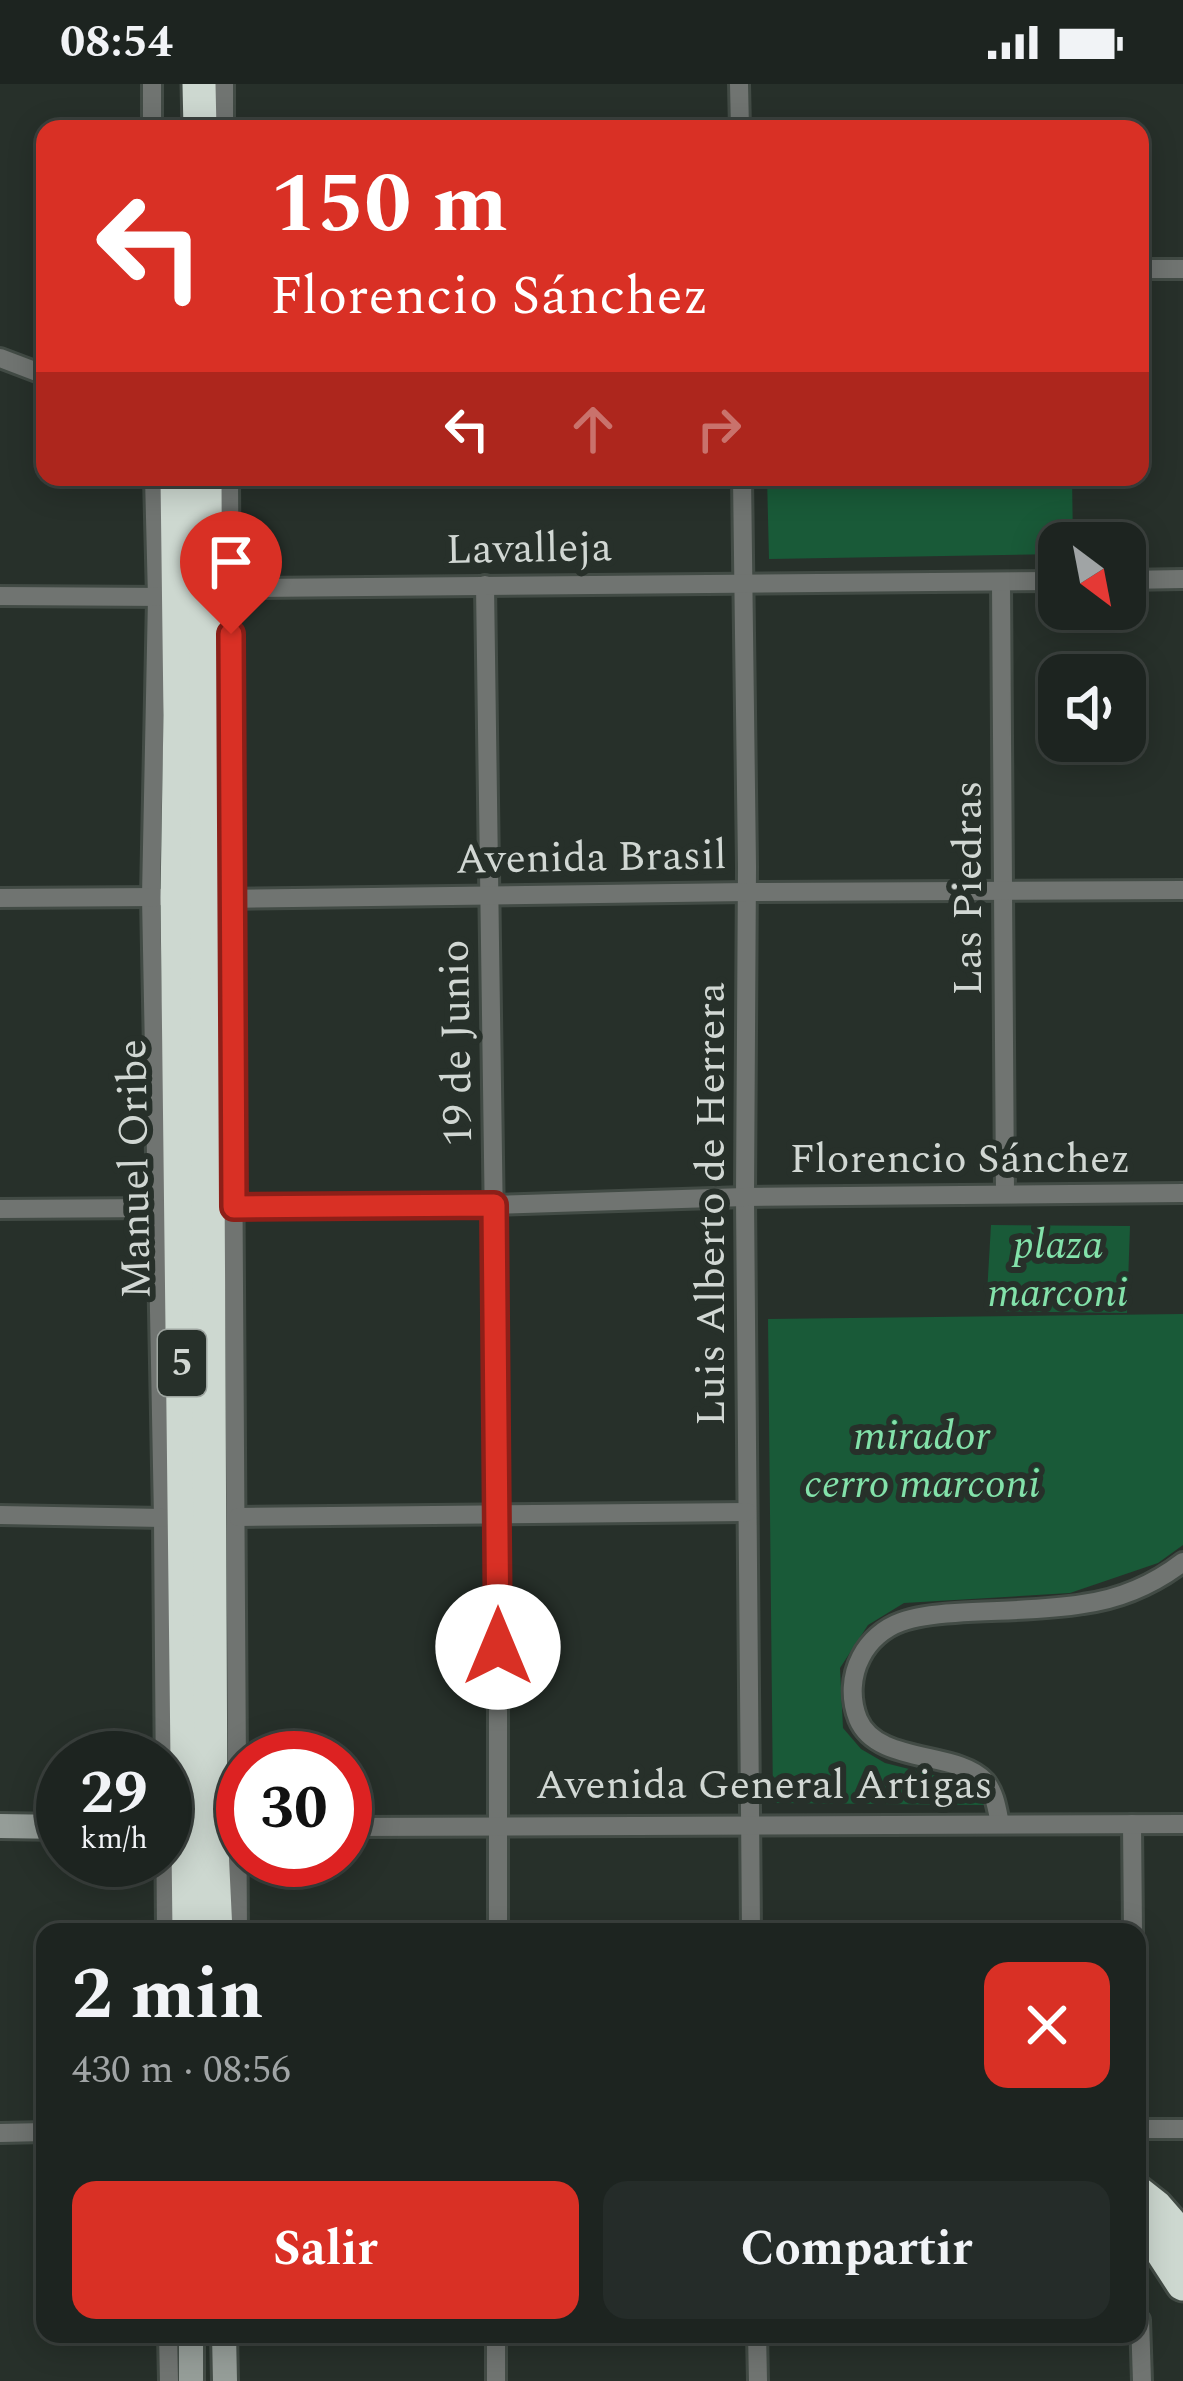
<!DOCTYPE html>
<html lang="es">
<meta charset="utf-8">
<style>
:root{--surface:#1d2420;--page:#252c29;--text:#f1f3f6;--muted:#a0a4a5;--line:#3b413e;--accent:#d93025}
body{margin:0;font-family:Spectral,serif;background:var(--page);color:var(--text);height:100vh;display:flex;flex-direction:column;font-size:45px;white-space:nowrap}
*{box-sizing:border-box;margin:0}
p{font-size:39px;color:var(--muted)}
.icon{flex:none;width:66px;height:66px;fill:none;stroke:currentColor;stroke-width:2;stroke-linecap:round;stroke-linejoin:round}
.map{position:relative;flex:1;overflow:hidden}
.side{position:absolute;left:36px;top:1839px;width:1110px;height:420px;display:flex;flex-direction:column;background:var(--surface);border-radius:24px;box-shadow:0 6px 30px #0003,0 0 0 3px var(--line)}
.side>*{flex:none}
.top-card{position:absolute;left:36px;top:36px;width:1113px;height:366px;border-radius:24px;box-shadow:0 6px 30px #0003,0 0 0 3px var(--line);background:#d93025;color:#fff;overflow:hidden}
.needle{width:78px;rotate:148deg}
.fabs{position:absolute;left:1038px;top:438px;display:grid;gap:24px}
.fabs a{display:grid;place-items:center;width:108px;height:108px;border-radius:24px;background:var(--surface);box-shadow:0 6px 30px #0003,0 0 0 3px var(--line);font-size:60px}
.speed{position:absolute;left:36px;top:1647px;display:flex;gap:24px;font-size:60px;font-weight:700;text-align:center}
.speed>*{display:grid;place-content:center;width:156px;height:156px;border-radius:50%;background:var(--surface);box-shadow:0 6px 30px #0003,0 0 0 3px var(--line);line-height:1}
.speed small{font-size:30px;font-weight:400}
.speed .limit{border:18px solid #d22;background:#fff;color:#111}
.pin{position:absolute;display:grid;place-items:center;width:102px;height:102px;color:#fff;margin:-123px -51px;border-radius:50% 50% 50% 0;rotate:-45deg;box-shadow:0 0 12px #0007}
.pin .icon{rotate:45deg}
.me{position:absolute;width:132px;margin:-66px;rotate:0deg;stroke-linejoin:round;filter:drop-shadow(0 0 9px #0008)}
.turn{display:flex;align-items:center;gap:42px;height:252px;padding:0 36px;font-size:54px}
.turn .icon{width:156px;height:156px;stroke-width:2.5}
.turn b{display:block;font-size:84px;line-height:102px}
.lanes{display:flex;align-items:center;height:114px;padding:0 36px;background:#0003;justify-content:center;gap:60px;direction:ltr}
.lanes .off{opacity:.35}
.round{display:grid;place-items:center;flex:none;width:126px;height:126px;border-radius:24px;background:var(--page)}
.summary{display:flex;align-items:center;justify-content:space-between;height:204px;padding:0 36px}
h1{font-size:72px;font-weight:700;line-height:90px}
.cta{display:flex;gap:24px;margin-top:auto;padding:24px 36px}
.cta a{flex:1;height:138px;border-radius:24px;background:var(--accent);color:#fff;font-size:48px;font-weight:700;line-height:138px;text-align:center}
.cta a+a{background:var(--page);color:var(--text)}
.status{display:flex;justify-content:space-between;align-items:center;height:84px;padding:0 60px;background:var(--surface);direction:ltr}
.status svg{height:33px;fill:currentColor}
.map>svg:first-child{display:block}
</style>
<div class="status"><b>08:54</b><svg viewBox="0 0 49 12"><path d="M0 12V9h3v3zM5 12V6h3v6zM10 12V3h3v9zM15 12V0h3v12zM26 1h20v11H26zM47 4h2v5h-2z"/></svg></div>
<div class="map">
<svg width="1183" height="2297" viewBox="0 0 1183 2297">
<rect width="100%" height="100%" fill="#27302a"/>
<g fill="#195a38">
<polygon points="767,393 1072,393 1073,459 1059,459 1059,470 769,475"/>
<polygon points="991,1141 1130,1142 1127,1229 986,1227"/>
<polygon points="1183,1230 1183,1461 1158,1479 1070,1509 904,1519 868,1541 840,1584 843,1644 861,1665 885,1679 973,1701 985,1721 773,1719 768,1235"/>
</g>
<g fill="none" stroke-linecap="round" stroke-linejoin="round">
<g stroke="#424b45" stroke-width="24">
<g id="street">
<polyline points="152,0 152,45"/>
<polyline points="224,0 224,45"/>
<polyline points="739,0 740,45"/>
<polyline points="1140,185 1183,185"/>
<polyline points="0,274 45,291"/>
<polyline points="154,393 157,514 151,813 163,1434 166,1848"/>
<polyline points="229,393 238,1848"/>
<polyline points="742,393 747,783 745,1113 751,1848"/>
<polyline points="1125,496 1183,495"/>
<polyline points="1001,498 1005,1110"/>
<polyline points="485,501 498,1430 498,1848"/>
<polyline points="224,507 251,504 1059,497"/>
<polyline points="0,512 167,513"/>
<polyline points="0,814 157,813"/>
<polyline points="221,815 747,808 1183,806"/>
<polyline points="234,1123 494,1121 745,1113 1183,1109"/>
<polyline points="0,1125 158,1124"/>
<polyline points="0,1431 163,1434"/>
<polyline points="238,1433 747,1428"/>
<path d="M1000 1740C997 1725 995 1709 985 1697 957 1666 877 1681 858 1635 850 1615 851 1592 861 1573 869 1557 884 1544 901 1538 917 1532 938 1530 955 1529 997 1526 1041 1527 1083 1520 1120 1515 1153 1501 1183 1478"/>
<polyline points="1132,1740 1133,1848"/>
<polyline points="345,1743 1183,1740"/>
<polyline points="1137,2045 1183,2045"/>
<polyline points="0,2049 45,2048"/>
<polyline points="1140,2236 1142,2297"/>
<polyline points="168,2250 169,2297"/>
<polyline points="496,2250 496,2297"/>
<polyline points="757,2250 758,2297"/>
</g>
</g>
<g stroke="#424b45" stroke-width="30">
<g id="secondary">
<polyline points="0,1742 63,1743"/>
<polyline points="224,2250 225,2297"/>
<polyline points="191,2297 191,2250"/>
</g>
</g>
<g stroke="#424b45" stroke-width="39">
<g id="highway">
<polyline points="199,0 200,45"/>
<polyline points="177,393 180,631 177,814 189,1848"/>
<polyline points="205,393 211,1744 216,1848"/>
<polyline points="1137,2108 1156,2123 1183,2154"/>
<polyline points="1137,2139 1157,2160 1183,2200"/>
</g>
</g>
<use href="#street" stroke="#707471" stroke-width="18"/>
<use href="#secondary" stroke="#959d98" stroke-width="24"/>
<use href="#highway" stroke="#cdd8d0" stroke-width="33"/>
</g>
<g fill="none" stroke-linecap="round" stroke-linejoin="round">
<g stroke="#8d1f18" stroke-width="30">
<polyline id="route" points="231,550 234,1123 494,1121 498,1563"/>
</g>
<use href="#route" stroke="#d93025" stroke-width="21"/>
</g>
<g text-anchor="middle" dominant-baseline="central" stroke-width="12" stroke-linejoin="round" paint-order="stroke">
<rect fill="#27302a" stroke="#9ea5a0" stroke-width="3" x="158" y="1246" width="48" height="66" rx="9"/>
<g font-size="39" font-weight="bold" fill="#d1d7d3">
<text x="182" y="1279">5</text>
</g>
<g font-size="42" fill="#d1d7d3" stroke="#27302a">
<text transform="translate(529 465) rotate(-1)">Lavalleja</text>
<text transform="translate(591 774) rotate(-1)">Avenida Brasil</text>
<text transform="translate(968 804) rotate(-90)">Las Piedras</text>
<text transform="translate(457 959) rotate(-91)">19 de Junio</text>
<text x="960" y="1075">Florencio Sánchez</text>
<text transform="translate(135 1085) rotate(-91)">Manuel Oribe</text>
<text transform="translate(711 1120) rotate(-90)">Luis Alberto de Herrera</text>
<text x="764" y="1701">Avenida General Artigas</text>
</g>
<g font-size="42" font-style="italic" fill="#83e2aa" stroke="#27302a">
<text x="1058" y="1161">plaza<tspan x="1058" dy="48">marconi</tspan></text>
<text x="922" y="1352">mirador<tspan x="922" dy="48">cerro marconi</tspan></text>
</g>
</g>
</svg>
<div class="fabs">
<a><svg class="needle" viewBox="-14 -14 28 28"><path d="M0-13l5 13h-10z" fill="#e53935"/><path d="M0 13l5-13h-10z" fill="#a0a4a5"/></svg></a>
<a><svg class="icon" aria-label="sound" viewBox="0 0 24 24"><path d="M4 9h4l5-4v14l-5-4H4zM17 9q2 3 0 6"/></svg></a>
</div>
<div class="speed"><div>29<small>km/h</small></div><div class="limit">30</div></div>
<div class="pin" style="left:231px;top:550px;background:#d93025"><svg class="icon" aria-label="arrive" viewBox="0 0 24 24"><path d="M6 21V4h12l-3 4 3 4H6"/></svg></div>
<svg class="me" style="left:498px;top:1563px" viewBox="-20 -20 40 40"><circle r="19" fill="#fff"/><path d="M0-13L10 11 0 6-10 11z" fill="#d93025"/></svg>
<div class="top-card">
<div class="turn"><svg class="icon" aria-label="left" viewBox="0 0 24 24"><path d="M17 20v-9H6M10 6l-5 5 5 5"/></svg><div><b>150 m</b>Florencio Sánchez</div></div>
<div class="lanes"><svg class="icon" aria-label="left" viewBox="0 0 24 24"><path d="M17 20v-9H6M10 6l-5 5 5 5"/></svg><svg class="icon off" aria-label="ahead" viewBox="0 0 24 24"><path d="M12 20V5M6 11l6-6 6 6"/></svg><svg class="icon off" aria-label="right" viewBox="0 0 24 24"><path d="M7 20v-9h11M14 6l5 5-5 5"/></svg></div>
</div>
<section class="side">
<div class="summary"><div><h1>2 min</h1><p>430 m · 08:56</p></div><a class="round" style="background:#d93025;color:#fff"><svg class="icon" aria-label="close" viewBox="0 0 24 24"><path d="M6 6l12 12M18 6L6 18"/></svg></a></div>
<div class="cta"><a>Salir</a><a>Compartir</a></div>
</section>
</div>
